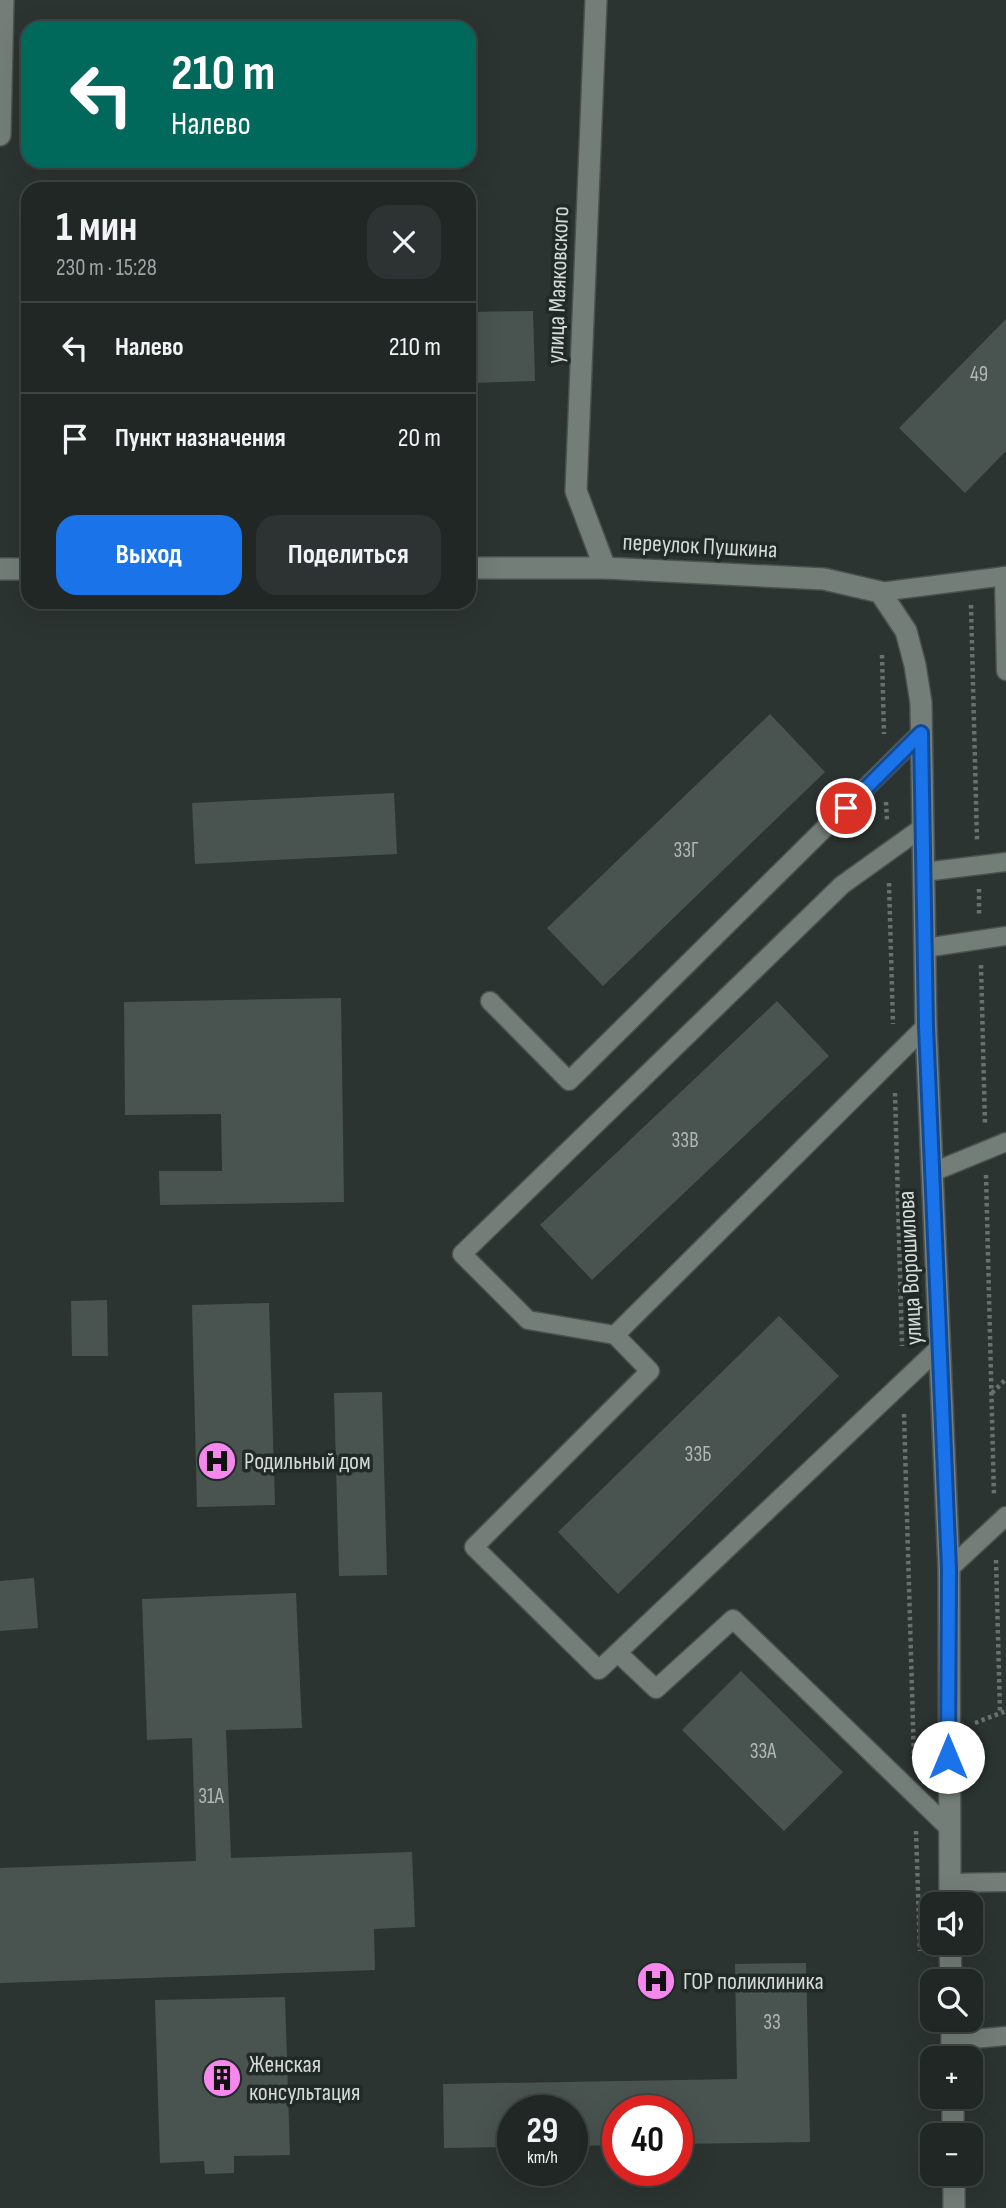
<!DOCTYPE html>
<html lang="ru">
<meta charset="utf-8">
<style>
:root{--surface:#212725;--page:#2d3332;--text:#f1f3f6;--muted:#a2a5a7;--line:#3e4442;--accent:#1a73e8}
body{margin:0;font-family:"Sofia Sans Condensed",sans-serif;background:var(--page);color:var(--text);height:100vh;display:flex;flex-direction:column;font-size:26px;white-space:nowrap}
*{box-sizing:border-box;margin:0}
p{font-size:23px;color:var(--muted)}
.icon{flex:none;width:38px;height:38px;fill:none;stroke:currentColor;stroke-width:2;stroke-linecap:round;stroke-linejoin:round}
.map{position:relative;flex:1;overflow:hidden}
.panel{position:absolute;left:21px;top:182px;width:455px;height:427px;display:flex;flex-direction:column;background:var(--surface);border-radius:21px;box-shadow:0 7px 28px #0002,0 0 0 2px var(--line)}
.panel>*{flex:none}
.top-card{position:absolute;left:21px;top:21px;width:455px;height:147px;border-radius:21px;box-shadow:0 7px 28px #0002,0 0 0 2px var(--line);background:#00695c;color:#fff;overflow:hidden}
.buttons{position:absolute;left:920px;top:1892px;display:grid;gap:14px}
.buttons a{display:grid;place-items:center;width:63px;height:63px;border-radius:14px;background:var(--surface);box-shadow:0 7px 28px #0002,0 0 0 2px var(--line);font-size:35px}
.speed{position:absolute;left:497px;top:2095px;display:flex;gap:14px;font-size:35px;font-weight:700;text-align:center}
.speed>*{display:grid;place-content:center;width:91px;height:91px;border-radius:50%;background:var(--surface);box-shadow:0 7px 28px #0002,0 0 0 2px var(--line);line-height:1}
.speed small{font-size:18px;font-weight:400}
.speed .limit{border:10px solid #d22;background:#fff;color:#111}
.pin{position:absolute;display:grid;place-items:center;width:60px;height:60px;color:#fff;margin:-30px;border:4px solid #fff;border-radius:50%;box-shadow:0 2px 7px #0007}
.me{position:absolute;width:77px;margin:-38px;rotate:0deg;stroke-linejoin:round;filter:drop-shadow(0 0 5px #0008)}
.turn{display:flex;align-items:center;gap:24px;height:147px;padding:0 35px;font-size:32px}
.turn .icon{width:91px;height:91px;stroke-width:2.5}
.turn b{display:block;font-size:49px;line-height:60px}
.round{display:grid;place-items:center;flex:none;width:74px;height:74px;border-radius:21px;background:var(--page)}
.headline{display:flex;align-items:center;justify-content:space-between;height:119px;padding:0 35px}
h1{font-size:42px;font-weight:700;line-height:52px}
.cta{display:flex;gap:14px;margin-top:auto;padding:14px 35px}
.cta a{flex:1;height:80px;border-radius:21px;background:var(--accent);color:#fff;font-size:28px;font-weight:700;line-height:80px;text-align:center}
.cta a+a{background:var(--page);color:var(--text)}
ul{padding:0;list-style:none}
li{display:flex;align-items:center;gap:21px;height:91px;padding:0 35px;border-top:2px solid var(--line)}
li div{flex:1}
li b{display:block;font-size:26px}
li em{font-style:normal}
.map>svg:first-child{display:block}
</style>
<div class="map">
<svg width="1006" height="2208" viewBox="0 0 1006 2208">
<rect width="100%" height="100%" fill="#2c3431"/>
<g fill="#49534f">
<polygon points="533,311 535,381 472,383 471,312"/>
<polygon points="1006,319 1006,451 965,493 899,428"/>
<polygon points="770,714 825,772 603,986 547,928"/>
<polygon points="394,793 397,854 195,864 192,803"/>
<polygon points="341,998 344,1202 160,1205 159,1171 222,1171 221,1114 125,1115 124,1002"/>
<polygon points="777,1001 829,1056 592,1280 540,1225"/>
<polygon points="107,1300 108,1356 72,1356 71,1301"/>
<polygon points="269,1303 275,1505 197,1507 192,1305"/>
<polygon points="779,1316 839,1376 618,1594 558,1532"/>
<polygon points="382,1392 387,1575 339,1576 334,1393"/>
<polygon points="34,1578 38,1628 0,1631 0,1581"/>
<polygon points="296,1593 302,1728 226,1730 231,1858 412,1852 415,1927 374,1929 375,1970 0,1983 0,1868 196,1861 192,1738 147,1740 142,1599"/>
<polygon points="741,1671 843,1772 784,1831 682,1730"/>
<polygon points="806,1963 810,2142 677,2144 677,2110 618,2110 618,2145 572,2146 572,2110 513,2110 513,2147 444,2148 443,2084 737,2079 735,1964"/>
<polygon points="285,1997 290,2155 234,2156 234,2173 205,2174 204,2161 160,2163 155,2000"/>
</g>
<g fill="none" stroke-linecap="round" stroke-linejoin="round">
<g stroke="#4a514e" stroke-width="21">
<g id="lane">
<polyline points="1004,576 1006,671"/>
<polyline points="880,592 1006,576"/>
<polyline points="923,827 842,885 462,1254 528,1320 615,1335 926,1026"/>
<polyline points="924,872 1006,862"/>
<polyline points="925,948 1006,936"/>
<polyline points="490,1001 569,1081 921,733"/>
<polyline points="933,1172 1006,1142"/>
<polyline points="615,1335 650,1371 474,1547 599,1670 940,1347"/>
<polyline points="949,1569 1006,1516"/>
<polyline points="618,1653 656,1689 733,1619 948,1827"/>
<polyline points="949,1883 1006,1882"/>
<polyline points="952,2041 1006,2036"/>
</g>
</g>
<g stroke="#4a514e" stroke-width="24">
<polyline id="street" points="0,135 3,0"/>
</g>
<g stroke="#4a514e" stroke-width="24">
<g id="secondary">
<polyline points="596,0 576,491 605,568"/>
<polyline points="469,568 605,568 824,579 880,592 906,631 915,665 921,703 926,1026 949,1569 950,1904"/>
<polyline points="0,569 28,569"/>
<polyline points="950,1942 951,1981"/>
<polyline points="952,2020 952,2058"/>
<polyline points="953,2096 953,2135"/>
<polyline points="954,2174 954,2208"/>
</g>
</g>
<g stroke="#69706e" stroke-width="4.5" stroke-dasharray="3.5 3.5" stroke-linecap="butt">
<polyline points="971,605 977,841"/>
<polyline points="882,655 884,734"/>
<polyline points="886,802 887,821"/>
<polyline points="889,883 893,1024"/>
<polyline points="979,889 979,915"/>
<polyline points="981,965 985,1125"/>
<polyline points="895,1093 902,1346"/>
<polyline points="986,1175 994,1496"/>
<polyline points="992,1393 1006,1379"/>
<polyline points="904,1414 914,1759"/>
<polyline points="996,1560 1000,1713"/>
<polyline points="975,1723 1006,1711"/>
<polyline points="916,1831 920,1951"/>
<polyline points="921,1978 922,2021"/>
<polyline points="923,2062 924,2091"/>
<polyline points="926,2142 926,2168"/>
</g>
<use href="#lane" stroke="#747e79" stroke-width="18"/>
<use href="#street" stroke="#747e79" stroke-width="21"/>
<use href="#secondary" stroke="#747e79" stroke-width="21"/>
</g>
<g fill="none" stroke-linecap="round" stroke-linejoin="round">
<g stroke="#114b97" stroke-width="18">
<polyline id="route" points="846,808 921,733 926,1026 949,1569 948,1757"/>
</g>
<use href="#route" stroke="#1a73e8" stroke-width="12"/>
</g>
<defs>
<g id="hospital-disc" transform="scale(2.0125)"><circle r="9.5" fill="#f688ed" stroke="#222a27"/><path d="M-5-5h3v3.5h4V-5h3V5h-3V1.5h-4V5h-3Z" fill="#111"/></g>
<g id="building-disc" transform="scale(2.0125)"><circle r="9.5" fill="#f688ed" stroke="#222a27"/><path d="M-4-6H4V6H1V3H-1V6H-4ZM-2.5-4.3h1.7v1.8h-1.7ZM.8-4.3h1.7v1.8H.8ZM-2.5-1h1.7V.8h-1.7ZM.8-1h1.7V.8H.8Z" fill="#111"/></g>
</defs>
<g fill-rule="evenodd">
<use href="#hospital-disc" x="217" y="1461"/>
<use href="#hospital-disc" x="656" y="1981"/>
<use href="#building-disc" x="222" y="2078"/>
</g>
<g text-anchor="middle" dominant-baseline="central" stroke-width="7" stroke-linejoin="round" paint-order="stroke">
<g font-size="21" fill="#b2b8b6">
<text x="979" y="374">49</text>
<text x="686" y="850">33Г</text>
<text x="685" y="1140">33В</text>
<text x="698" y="1454">33Б</text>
<text x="763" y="1751">33А</text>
<text x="211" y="1796">31А</text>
<text x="772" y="2022">33</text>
</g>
<g font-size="24" fill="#d5dad8" stroke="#222a27">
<text transform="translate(558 285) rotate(-88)">улица Маяковского</text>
<text transform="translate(700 546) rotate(3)">переулок Пушкина</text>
<text transform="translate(910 1268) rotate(-93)">улица Ворошилова</text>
</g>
<g font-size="24" fill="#d5dad8" stroke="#222a27" text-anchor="start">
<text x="244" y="1461">Родильный дом</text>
<text x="683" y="1981">ГОР поликлиника</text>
<text x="249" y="2064">Женская<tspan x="249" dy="28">консультация</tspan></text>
</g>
</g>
</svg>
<div class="buttons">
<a><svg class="icon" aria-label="sound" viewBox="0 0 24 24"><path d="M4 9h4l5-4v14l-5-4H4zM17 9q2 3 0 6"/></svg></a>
<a><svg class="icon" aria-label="search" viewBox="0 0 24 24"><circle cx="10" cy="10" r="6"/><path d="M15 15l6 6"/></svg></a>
<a>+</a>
<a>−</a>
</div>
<div class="speed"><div>29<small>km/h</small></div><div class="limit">40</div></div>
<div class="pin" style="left:846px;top:808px;background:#d93025"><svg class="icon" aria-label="arrive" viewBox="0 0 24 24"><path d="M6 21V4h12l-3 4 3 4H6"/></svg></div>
<svg class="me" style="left:948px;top:1757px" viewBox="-20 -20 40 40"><circle r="19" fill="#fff"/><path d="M0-13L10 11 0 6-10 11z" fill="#1a73e8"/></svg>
<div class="top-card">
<div class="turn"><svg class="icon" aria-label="left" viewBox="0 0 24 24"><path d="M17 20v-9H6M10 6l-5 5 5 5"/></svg><div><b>210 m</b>Налево</div></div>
</div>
<section class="panel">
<div class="headline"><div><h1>1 мин</h1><p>230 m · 15:28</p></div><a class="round"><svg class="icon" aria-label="close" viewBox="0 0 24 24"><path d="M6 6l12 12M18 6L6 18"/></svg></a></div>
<ul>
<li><svg class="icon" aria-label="left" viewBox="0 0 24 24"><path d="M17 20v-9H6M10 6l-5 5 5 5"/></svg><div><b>Налево</b></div><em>210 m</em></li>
<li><svg class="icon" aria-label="arrive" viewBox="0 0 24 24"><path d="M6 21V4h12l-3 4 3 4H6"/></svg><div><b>Пункт назначения</b></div><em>20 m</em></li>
</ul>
<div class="cta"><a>Выход</a><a>Поделиться</a></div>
</section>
</div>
